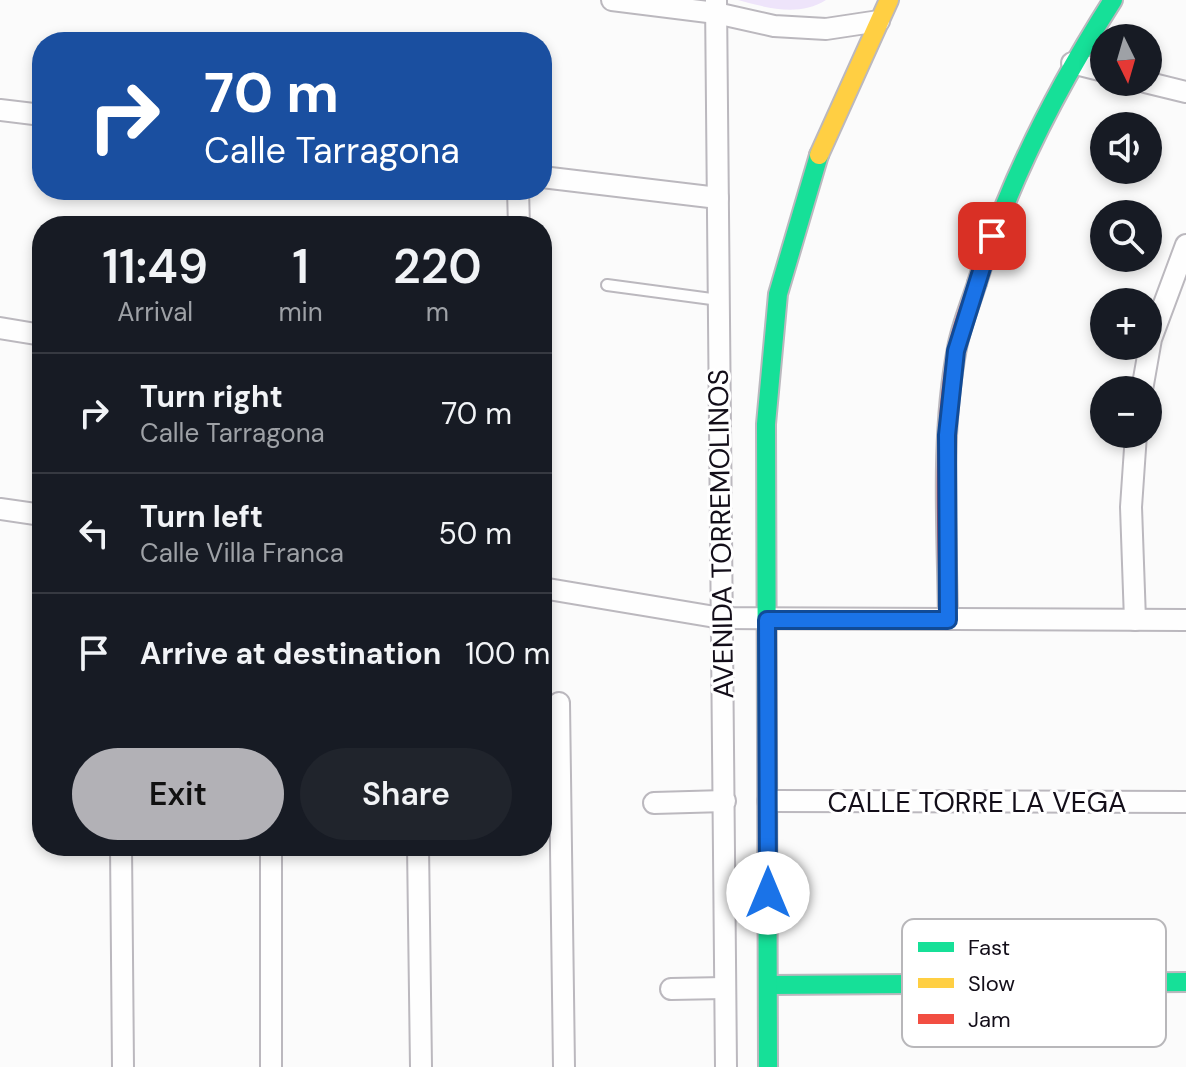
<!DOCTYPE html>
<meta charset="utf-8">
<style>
:root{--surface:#171b24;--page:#20242c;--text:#f1f3f6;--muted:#9ea1a6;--line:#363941;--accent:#b2b1b6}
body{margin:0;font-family:"DM Sans",sans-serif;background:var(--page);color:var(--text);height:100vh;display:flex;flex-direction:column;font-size:30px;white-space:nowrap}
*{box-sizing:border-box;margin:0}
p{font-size:26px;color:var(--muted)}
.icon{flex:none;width:44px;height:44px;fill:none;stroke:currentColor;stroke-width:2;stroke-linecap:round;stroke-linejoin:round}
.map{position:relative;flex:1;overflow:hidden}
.details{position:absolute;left:32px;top:216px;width:520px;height:640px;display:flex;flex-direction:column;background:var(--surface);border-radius:32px;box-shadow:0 4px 12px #0003}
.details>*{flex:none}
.guide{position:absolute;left:32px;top:32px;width:520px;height:168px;border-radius:32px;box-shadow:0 4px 12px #0003;background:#1a4fa0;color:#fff;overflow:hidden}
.needle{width:52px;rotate:175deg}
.controls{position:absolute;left:1090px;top:24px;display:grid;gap:16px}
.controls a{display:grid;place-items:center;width:72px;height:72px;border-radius:50%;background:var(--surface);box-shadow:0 4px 12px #0003;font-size:40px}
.pin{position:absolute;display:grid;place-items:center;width:68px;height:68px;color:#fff;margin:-34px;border-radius:16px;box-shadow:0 4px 12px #0006}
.me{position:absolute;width:88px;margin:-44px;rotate:0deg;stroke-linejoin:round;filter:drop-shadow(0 0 6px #0008)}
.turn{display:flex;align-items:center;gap:28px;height:168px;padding:0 40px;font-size:36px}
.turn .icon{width:104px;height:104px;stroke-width:2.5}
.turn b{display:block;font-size:56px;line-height:68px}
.eta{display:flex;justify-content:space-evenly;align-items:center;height:136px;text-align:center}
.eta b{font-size:48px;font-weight:600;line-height:56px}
.action{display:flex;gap:16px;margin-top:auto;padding:16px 40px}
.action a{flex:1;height:92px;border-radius:48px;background:var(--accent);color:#111;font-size:32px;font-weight:600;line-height:92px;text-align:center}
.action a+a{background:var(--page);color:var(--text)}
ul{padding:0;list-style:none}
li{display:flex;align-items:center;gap:24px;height:120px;padding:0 40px;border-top:2px solid var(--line)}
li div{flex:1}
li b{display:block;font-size:30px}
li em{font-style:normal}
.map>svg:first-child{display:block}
</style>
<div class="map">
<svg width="1186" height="1067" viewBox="0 0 1186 1067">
<rect width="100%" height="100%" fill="#fbfbfb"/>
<path fill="#eee4fa" d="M738 0H826C799 17 767 8 738 0Z"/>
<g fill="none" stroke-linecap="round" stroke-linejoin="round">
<g stroke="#bbb8be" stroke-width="14">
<polyline id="lane" points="607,285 719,300"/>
</g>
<g stroke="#bbb8be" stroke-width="24">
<g id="street">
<polyline points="612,0 716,13 774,26 826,29 879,21"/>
<polyline points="716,0 726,1067"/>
<polyline points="1072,63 1104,71"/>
<polyline points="1145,82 1186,92"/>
<polyline points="0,110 42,115"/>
<polyline points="542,177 718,198"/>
<polyline points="518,190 519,226"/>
<polyline points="0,328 42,335"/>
<polyline points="1142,390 1151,339 1186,245"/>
<polyline points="0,509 42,515"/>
<polyline points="542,588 721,618 1186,620"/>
<polyline points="1135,620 1131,507 1136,434"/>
<polyline points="559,703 564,1067"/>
<polyline points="768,801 1186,802"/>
<polyline points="654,803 725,801"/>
<polyline points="121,846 123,1067"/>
<polyline points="271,846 271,1067"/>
<polyline points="418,846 421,1067"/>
<polyline points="671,989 725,988"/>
</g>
</g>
<g stroke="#bbb8be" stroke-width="22">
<g id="fast">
<path d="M977 283C1008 182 1056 89 1113 0"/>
<polyline points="769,985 1186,982"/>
<polyline points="768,1067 766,424 778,294 819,155"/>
</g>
</g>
<g stroke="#bbb8be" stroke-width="22">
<polyline id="slow" points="819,155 889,0"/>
</g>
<g stroke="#bbb8be" stroke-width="22">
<path id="jam" d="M948 620C947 530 940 437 957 348 961 326 970 305 977 283"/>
</g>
<use href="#lane" stroke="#fefefe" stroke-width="10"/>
<use href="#street" stroke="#fefefe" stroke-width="20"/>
<use href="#fast" stroke="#16e098" stroke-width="18"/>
<use href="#slow" stroke="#ffcf43" stroke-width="18"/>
<use href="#jam" stroke="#f24e42" stroke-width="18"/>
</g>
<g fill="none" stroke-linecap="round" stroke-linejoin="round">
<g stroke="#114b97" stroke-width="20">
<polyline id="route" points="768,893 767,620 948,620 947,435 956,351 992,236"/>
</g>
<use href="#route" stroke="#1a73e8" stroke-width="14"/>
</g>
<g text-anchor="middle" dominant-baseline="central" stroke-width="6" stroke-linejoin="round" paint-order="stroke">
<g font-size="28" fill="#130e19" stroke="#fff">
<text transform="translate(721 534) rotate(-91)">AVENIDA TORREMOLINOS</text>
<text x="977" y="802">CALLE TORRE LA VEGA</text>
</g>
</g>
<rect x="902" y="919" width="264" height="128" rx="12" fill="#fff" stroke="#b8b7ba" stroke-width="2"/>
<rect x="918" y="942" width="36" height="10" fill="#16e098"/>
<rect x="918" y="978" width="36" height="10" fill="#ffcf43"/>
<rect x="918" y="1014" width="36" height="10" fill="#f24e42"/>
<g font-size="22" fill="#130e19">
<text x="968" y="955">Fast</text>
<text x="968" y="991">Slow</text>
<text x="968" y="1027">Jam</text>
</g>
</svg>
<div class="controls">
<a><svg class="needle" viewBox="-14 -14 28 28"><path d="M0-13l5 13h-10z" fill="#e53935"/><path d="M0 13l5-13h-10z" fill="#9ea1a6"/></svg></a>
<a><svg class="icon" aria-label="sound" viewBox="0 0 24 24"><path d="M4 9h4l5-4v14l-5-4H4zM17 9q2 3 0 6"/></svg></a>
<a><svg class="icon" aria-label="search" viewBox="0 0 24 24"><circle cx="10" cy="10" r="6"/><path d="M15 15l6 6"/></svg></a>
<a>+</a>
<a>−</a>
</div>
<div class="pin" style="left:992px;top:236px;background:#d93025"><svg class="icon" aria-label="arrive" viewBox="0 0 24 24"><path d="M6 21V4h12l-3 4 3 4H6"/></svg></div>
<svg class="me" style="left:768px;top:893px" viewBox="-20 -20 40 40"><circle r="19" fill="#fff"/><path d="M0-13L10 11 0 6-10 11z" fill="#1a73e8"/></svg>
<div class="guide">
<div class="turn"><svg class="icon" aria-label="right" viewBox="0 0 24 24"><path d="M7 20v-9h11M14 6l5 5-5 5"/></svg><div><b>70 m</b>Calle Tarragona</div></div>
</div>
<section class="details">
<div class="eta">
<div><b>11:49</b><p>Arrival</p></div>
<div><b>1</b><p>min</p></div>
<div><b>220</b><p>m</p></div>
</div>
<ul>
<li><svg class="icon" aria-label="right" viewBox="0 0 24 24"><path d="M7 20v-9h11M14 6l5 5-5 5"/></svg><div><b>Turn right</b><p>Calle Tarragona</p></div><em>70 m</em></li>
<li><svg class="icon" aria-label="left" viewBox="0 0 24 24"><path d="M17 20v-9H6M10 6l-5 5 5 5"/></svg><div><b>Turn left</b><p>Calle Villa Franca</p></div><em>50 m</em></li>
<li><svg class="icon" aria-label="arrive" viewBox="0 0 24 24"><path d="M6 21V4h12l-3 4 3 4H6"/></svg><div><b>Arrive at destination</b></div><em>100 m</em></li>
</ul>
<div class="action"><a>Exit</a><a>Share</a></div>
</section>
</div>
